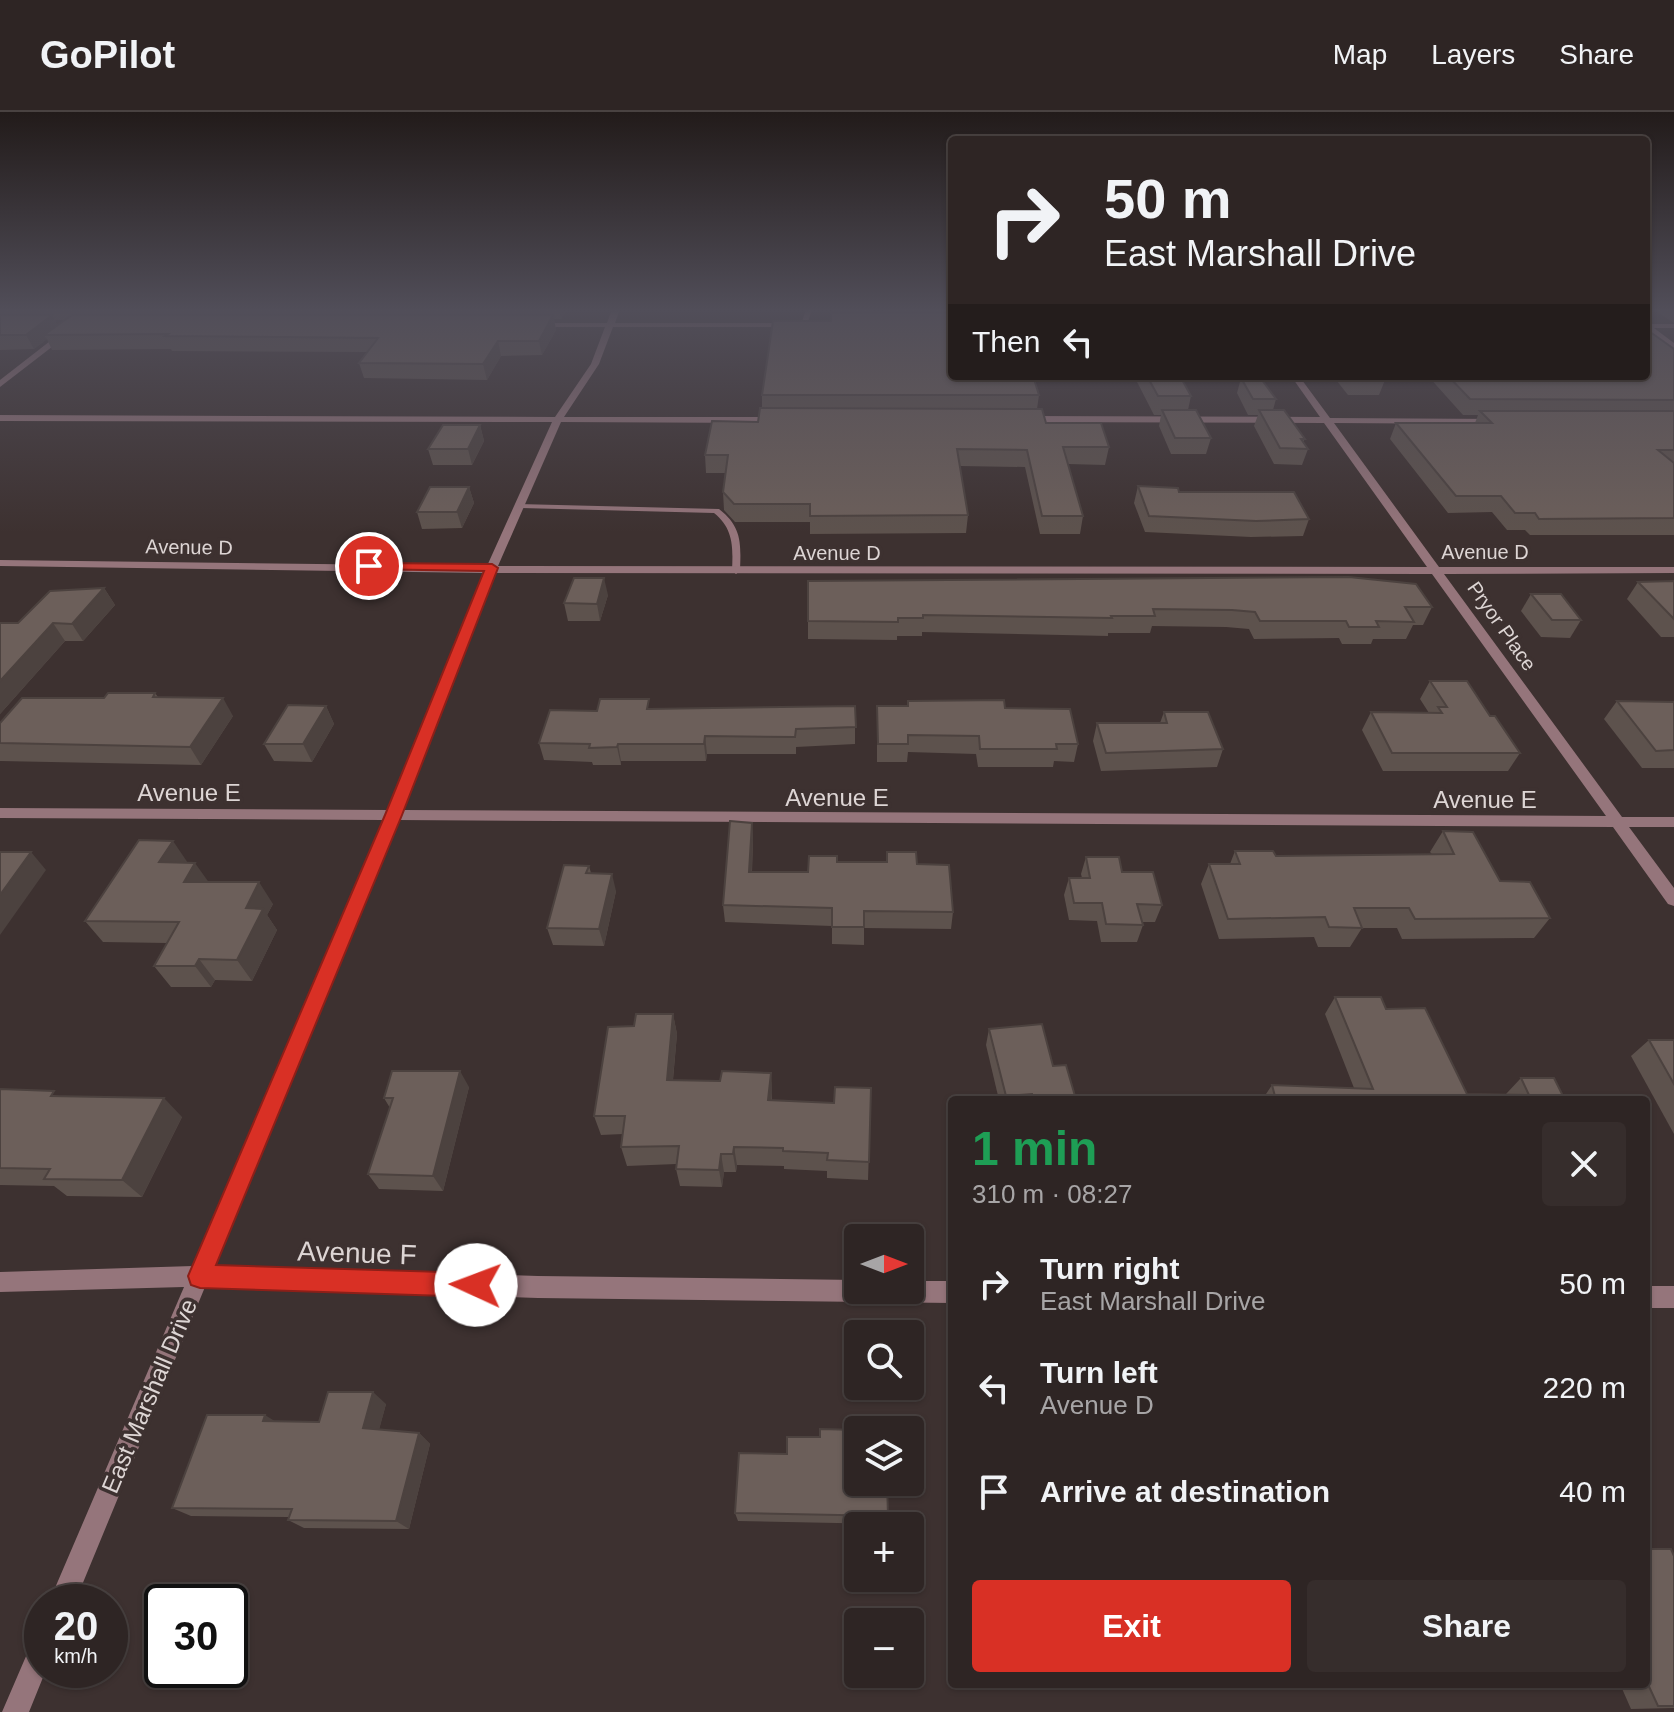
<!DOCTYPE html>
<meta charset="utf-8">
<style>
:root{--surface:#2e2524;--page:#362d2c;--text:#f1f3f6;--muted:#a7a5a6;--line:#494241;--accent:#d93025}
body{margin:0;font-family:Arial,sans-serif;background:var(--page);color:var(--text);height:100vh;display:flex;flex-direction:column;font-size:30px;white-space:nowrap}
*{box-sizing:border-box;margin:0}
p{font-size:26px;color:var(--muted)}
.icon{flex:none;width:44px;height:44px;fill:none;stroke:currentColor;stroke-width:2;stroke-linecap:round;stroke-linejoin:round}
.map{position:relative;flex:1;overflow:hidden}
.drawer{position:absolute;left:948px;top:984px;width:702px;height:592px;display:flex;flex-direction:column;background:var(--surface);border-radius:8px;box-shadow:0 2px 6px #0004,0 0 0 2px var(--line)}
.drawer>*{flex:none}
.guide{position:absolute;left:948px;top:24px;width:702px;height:244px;border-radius:8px;box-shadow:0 2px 6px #0004,0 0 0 2px var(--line);background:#2e2524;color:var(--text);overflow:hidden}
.needle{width:52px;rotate:90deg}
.buttons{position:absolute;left:844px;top:1112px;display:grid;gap:16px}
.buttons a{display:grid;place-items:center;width:80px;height:80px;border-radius:8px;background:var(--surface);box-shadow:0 2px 6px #0004,0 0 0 2px var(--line);font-size:40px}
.speed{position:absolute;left:24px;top:1472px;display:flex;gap:16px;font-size:40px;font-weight:700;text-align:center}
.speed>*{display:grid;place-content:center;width:104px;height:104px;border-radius:50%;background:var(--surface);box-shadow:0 2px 6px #0004,0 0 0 2px var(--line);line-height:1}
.speed small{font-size:20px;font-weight:400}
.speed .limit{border:4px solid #111;border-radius:12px;background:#fff;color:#111}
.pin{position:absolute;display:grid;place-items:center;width:68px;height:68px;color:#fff;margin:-34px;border:4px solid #fff;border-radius:50%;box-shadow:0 2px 8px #0007}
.me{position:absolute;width:88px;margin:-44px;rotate:272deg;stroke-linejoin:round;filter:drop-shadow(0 0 6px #0008)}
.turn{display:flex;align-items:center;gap:28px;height:168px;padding:0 24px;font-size:36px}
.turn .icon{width:104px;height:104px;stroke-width:2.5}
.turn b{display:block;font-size:56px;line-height:68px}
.then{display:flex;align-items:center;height:76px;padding:0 24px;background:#0003;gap:16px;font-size:30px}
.round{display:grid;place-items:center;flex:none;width:84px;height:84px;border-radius:8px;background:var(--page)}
.headline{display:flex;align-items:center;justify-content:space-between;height:136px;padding:0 24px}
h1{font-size:48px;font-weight:700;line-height:60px;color:#1e9e55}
.cta{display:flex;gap:16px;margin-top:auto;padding:16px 24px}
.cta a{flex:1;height:92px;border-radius:8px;background:var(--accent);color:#fff;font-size:32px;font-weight:700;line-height:92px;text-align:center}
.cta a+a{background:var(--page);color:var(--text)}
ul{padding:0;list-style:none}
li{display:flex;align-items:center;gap:24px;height:104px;padding:0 24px}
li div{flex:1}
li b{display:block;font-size:30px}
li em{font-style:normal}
header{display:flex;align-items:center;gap:48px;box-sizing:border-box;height:112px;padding:0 40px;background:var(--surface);border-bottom:2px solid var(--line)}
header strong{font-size:38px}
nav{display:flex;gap:44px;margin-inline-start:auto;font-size:28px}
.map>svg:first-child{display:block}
</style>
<header>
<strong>GoPilot</strong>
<nav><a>Map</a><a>Layers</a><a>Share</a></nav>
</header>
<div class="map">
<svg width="1674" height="1600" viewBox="0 0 1674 1600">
<rect width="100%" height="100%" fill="#3d3130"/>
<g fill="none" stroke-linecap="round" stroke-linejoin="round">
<g fill="#95757b" fill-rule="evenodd">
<polygon points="806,197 812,197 807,213 804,215 801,213"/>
<path d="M518 392 719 397C742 415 741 431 740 459L736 462 732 459C733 436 734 417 714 401L521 396H518Z"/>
</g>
<g fill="#95757b" fill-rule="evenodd">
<path d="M612 197H620L615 211H794L798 213 794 215H613L599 252 564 305H780L785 308 780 311 561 310 498 454 1427 455 1324 311 1024 310 1019 307 1024 304 1320 305 1291 264H1299L1330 306 1499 307 1501 309 1496 312 1334 311 1439 455H1674V461L1444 462 1622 705H1674V715H1629L1674 776V794L1668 792 1613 715 398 708 214 1154 538 1164 858 1168V1178H910V1169H952V1191L538 1186 205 1175 75 1490H49L184 1175 0 1180V1160L193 1154 383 708 0 706V696L388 698 484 461 0 454V448L487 454 552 310 0 309V303L555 305 591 252 605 215H534L530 213 534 211H607ZM496 461 1432 462 1606 704 402 698Z"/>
<polygon points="1646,212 1674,212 1674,216 1654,216 1674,231 1674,237 1646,218"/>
<polygon points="63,219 70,221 0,275 0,268"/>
<rect x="1646" y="1174" width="28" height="22"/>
<polygon points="42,1524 42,1558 46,1558 29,1600 2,1600 33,1528"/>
</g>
</g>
<g fill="#5d524d" fill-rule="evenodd">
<path d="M0 197H567L561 207H554L556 218 542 243 501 244 487 268 364 266 359 251 367 240 172 239 171 237 52 238 47 227 34 237 0 238ZM55 208H65L57 213Z"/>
<polygon points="831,197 873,197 873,200 885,200 884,197 952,197 952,264 1039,283 1037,297 1046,311 1109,335 1105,353 1068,352 1083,404 1080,422 1040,422 1025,355 960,354 968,403 966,421 810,422 810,410 735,410 724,398 723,380 725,361 706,361 705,343 758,310 762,296 762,283 831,209"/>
<polygon points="1653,197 1674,197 1674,211"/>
<polygon points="1674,237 1674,423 1530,423 1525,418 1507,418 1492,400 1448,401 1390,327 1396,311 1475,311 1478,303 1463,303 1428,264 1646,264"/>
<polygon points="1134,264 1180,264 1191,284 1188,298 1211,326 1206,342 1171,342 1159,314 1161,303 1154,303"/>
<polygon points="1333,264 1382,264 1385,268 1379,283 1348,283"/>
<polygon points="1241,266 1276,287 1273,298 1305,327 1303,330 1308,337 1302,353 1274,352 1254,314 1258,303 1248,303 1237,281"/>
<polygon points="480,313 484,329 472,353 433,353 428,337"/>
<polygon points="1138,374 1179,380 1309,407 1303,424 1251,425 1145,420 1134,391"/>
<polygon points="469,375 474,391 462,416 422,417 417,400"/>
<polygon points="808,469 1432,495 1423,513 1413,513 1406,527 1373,527 1371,532 1342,532 1339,526 1254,527 1249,517 1226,515 1152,514 1150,521 1108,521 1108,524 922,520 922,524 897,524 897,528 808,527"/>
<polygon points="1674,469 1674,525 1661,525 1627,487 1638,470"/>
<polygon points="104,476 115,493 83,529 65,529 0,602 0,511 18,511"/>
<polygon points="1531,482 1581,508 1570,526 1541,525 1521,499"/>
<polygon points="608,483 600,509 568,509 564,491"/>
<polygon points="1430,569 1520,641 1508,659 1383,659 1362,618 1371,600 1429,601 1420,587"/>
<polygon points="155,581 158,585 233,604 201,653 0,649 0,611 104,586"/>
<polygon points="908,589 1005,596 1078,632 1074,650 1054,649 1053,655 978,655 976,642 908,640 907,650 877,650 877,594 908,594"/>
<polygon points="1617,589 1674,590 1674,656 1642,656 1604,607"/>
<polygon points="326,594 334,612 312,650 274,649 264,632"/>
<polygon points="855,594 855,632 796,635 796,642 707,642 706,649 621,649 621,653 593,653 592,650 544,648 539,631 597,599 651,597"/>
<polygon points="1164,600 1223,637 1217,655 1101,659 1093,629 1097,611 1160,611"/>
<polygon points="752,711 753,728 752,760 808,760 837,750 886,750 887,740 917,752 953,800 951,817 864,816 864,833 832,832 832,814 725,810 723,793"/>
<polygon points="1443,719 1500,769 1550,806 1534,826 1402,827 1397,816 1362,816 1350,835 1318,835 1314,825 1219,827 1201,772 1209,752 1230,752 1235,739 1276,744 1432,742 1430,740"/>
<polygon points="1086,745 1122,760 1162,793 1155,810 1142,810 1143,813 1137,830 1101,830 1097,809 1069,808 1064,783 1069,766 1082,766 1081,762"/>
<polygon points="188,751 208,770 273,792 267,803 277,818 252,869 215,868 211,875 171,875 154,854 167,831 103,830 85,809"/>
<polygon points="589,754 591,761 616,779 604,834 553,833 547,816"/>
<polygon points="1335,885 1386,897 1467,982 1506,982 1521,966 1565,988 1262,988 1272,973 1354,976 1325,902"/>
<polygon points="673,902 677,922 673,968 720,969 771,961 772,988 834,991 871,976 868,1068 827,1066 827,1059 784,1057 784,1054 737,1053 736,1060 724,1060 722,1075 680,1074 676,1057 676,1052 627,1054 621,1035 623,1022 601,1023 594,1004 634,914"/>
<polygon points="989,917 1053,954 1075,984 1073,988 999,988 986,933"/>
<polygon points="1649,928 1674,928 1674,1022 1631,944"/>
<polygon points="469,975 443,1079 379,1077 368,1062 390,996 384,986"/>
<polygon points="0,977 60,984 182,1005 142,1085 67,1084 54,1074 0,1073"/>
<polygon points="386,1292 379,1317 419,1321 430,1332 409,1417 304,1416 288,1408 289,1405 191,1404 172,1396 275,1309 319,1310"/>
<polygon points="950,1328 952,1328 952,1425 946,1338"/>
<polygon points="735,1401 888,1404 886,1412 738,1409"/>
<polygon points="1646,1437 1674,1444 1674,1596 1631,1597 1620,1572 1646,1572"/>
</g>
<g fill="#4c423f">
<polygon points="559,197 567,197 561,207"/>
<polygon points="52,203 59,217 44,223 47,227 34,237 26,223"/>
<polygon points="553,203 556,218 542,243 539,229"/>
<polygon points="498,229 501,244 487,268 483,252"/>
<polygon points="480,313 484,329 472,353 468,337"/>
<polygon points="469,375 474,391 462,416 457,400"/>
<polygon points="604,466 608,483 600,509 597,492"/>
<polygon points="104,476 115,493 83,529 72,512"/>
<polygon points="53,511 65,529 0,602 0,569"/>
<polygon points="223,586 233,604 201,653 190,635"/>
<polygon points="326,594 334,612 312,650 303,632"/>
<polygon points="705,624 707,642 706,649 704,632"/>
<polygon points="618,632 621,649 621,653 617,635"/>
<polygon points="752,711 753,728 751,778 749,760"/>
<polygon points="173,729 188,751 159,750"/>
<polygon points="31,740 46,758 0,823 0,783"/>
<polygon points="195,751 210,772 184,770"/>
<polygon points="612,762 616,779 604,834 599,817"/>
<polygon points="259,770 273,792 267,803 277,818 252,869 237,848 246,796"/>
<polygon points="199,847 215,868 211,875 195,854"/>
<polygon points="673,902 677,922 671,987 667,968"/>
<polygon points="460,959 469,975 443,1079 433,1064"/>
<polygon points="771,961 772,980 770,1007 768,988"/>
<polygon points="164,986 182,1005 142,1085 122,1068"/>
<polygon points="734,1035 737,1053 736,1060 733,1042"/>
<polygon points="721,1042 724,1060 722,1075 719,1058"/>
<polygon points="373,1280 386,1292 377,1326 363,1316"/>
<polygon points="265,1303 281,1313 263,1309"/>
<polygon points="419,1321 430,1332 409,1417 396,1409"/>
</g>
<g fill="#6c5f5a" stroke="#4c423f" stroke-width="2">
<polygon points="952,200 952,264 1033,264 1039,283 762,283 773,209 831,209 831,201"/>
<polygon points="0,203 52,203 26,223 0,223"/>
<polygon points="72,203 553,203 539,229 498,229 483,252 359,251 378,226 165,224 168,222 44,223"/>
<polygon points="1646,217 1674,237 1674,288 1470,287 1448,264 1646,264"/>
<polygon points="1147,264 1180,264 1191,284 1158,284"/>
<polygon points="1244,264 1259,264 1276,287 1253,287 1241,266"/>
<polygon points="1350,264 1382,264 1385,268 1353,268"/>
<polygon points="760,296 1042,297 1046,311 1101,311 1109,335 1063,335 1083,404 1042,404 1027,338 957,337 968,403 810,404 810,392 734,392 723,380 728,343 705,343 712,309 758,310"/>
<polygon points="1162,298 1196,298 1211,326 1175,326"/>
<polygon points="1259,298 1284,298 1305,327 1301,327 1308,337 1280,336"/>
<polygon points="1480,299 1674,299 1674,338 1658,338 1674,351 1674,406 1539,407 1535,401 1515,401 1501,384 1456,384 1396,311 1492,311"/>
<polygon points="443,313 480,313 468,337 428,337"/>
<polygon points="1138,374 1178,376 1179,380 1294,380 1309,407 1256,409 1149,404"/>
<polygon points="430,375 469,375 457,400 417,400"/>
<polygon points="1349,465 1416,472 1432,495 1405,495 1414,510 1376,509 1379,515 1349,515 1346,509 1260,509 1255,500 1232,498 1153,497 1155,504 1111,504 1112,506 923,503 923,506 898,506 898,510 808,509 808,469"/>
<polygon points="574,466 604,466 597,492 564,491"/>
<polygon points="1674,469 1674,507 1638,470"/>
<polygon points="104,476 72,512 53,511 0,569 0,511 18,511 50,479"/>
<polygon points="1531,482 1561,482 1581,508 1552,508"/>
<polygon points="1430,569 1467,569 1490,604 1495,604 1520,641 1392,641 1371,600 1442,601 1438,595 1447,595"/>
<polygon points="108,581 155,581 153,585 223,586 190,635 0,631 0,611 22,586 104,586"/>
<polygon points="600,587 649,587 647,597 855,594 856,615 796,617 795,625 705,624 704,632 618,632 617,635 589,636 590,632 539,631 550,598 597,599"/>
<polygon points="1004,588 1005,596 1070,597 1078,632 1056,632 1057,637 980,637 979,624 908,623 908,632 878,632 877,594 908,594 908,589"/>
<polygon points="1617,589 1674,590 1674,638 1656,639"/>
<polygon points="288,593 326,594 303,632 264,632"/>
<polygon points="1164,600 1208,600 1223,637 1106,641 1097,611 1167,611"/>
<polygon points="730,709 752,711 749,760 808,760 809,744 837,744 837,750 887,750 887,740 916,740 917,752 949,753 953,800 864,799 864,815 832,815 832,796 723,793"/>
<polygon points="1443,719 1473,720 1500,769 1530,770 1550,806 1415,807 1409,796 1354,796 1362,816 1329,815 1325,805 1228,807 1209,752 1240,752 1235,739 1273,739 1276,744 1454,742"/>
<polygon points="139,728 173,729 159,750 195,751 184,770 259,770 246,796 263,797 237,848 199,847 195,854 154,854 179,810 85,809"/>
<polygon points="0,740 31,740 0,783"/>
<polygon points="1086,745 1119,745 1122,760 1153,760 1162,793 1137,792 1143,813 1106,812 1102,791 1074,791 1069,766 1090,766"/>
<polygon points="564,753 589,754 586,761 612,762 599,817 547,816"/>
<polygon points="1335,885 1381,885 1386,897 1425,896 1467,982 1529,983 1521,966 1554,966 1565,988 1276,988 1272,973 1373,977"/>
<polygon points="636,902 673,902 667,968 720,969 722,959 771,961 768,988 834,991 835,975 871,976 869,1050 827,1048 828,1041 783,1039 783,1036 734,1035 733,1042 721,1042 719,1058 676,1057 679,1034 621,1035 625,1004 594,1004 608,915 634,914"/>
<polygon points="1042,912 1053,954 1066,953 1075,984 1033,988 1032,982 1006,984 989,917"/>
<polygon points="1649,928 1674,928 1674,972"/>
<polygon points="392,959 460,959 433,1064 368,1062 393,986 384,986"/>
<polygon points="0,977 54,979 51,984 164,986 122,1068 44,1067 50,1057 0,1056"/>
<polygon points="328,1280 373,1280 363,1316 419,1321 396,1409 288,1408 292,1397 172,1396 207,1303 265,1303 263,1309 319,1310"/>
<polygon points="820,1317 858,1318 858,1370 887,1370 888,1404 735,1401 739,1341 787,1342 787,1325 820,1325"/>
<polygon points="950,1328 952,1328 952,1364"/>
<polygon points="1646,1437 1671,1437 1674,1444 1674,1594 1658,1594 1646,1568"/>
</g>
<linearGradient id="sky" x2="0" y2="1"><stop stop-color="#221b1a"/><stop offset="0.47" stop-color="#514e59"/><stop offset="1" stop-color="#514e59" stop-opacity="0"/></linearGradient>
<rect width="1674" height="421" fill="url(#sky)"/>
<polygon fill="#d93025" stroke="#8d1f18" stroke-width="2" points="369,451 492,452 498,456 402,703 216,1153 476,1161 485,1165 488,1173 485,1182 476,1185 200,1176 191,1173 188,1164 385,703 484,459 364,457 364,452"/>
<g text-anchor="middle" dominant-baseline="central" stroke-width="7" stroke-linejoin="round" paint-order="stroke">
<g font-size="20" fill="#ddd5d4" stroke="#3d3130">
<text transform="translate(189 435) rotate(1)">Avenue D</text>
<text x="1485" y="440">Avenue D</text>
<text x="837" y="441">Avenue D</text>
<text transform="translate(1502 514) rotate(55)">Pryor Place</text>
</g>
<g font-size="24" fill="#ddd5d4" stroke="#3d3130">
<text x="189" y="680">Avenue E</text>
<text x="837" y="685">Avenue E</text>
<text x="1485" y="687">Avenue E</text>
<text transform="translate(149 1284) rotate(-67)">East Marshall Drive</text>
</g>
<g font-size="28" fill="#ddd5d4" stroke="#3d3130">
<text transform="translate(357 1141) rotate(2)">Avenue F</text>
</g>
</g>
</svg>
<div class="buttons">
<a><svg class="needle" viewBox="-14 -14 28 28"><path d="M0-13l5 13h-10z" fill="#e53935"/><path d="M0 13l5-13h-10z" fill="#a7a5a6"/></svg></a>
<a><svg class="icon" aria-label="search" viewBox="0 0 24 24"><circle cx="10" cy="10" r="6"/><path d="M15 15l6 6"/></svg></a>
<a><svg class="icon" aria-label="layers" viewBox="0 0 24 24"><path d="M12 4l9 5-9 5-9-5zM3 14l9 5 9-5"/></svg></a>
<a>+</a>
<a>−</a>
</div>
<div class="speed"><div>20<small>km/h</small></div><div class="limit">30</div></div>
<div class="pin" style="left:369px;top:454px;background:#d93025"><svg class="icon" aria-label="arrive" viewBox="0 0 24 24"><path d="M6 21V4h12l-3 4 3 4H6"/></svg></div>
<svg class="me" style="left:476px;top:1173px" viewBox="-20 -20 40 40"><circle r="19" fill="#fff"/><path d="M0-13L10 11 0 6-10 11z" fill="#d93025"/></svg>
<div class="guide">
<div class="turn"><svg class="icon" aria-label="right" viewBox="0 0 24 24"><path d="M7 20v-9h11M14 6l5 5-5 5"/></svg><div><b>50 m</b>East Marshall Drive</div></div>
<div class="then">Then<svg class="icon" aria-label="left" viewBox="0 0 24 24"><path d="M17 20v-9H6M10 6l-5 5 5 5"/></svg></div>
</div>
<section class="drawer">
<div class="headline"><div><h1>1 min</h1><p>310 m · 08:27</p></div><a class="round"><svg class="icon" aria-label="close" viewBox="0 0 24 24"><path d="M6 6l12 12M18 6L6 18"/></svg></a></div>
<ul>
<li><svg class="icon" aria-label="right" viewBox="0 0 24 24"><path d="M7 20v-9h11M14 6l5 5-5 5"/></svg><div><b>Turn right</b><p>East Marshall Drive</p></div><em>50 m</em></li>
<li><svg class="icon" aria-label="left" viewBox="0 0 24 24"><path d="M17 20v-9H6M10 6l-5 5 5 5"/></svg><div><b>Turn left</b><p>Avenue D</p></div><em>220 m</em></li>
<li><svg class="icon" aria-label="arrive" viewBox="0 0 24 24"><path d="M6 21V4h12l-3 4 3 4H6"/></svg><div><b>Arrive at destination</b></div><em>40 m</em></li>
</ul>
<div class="cta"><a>Exit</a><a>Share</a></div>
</section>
</div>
